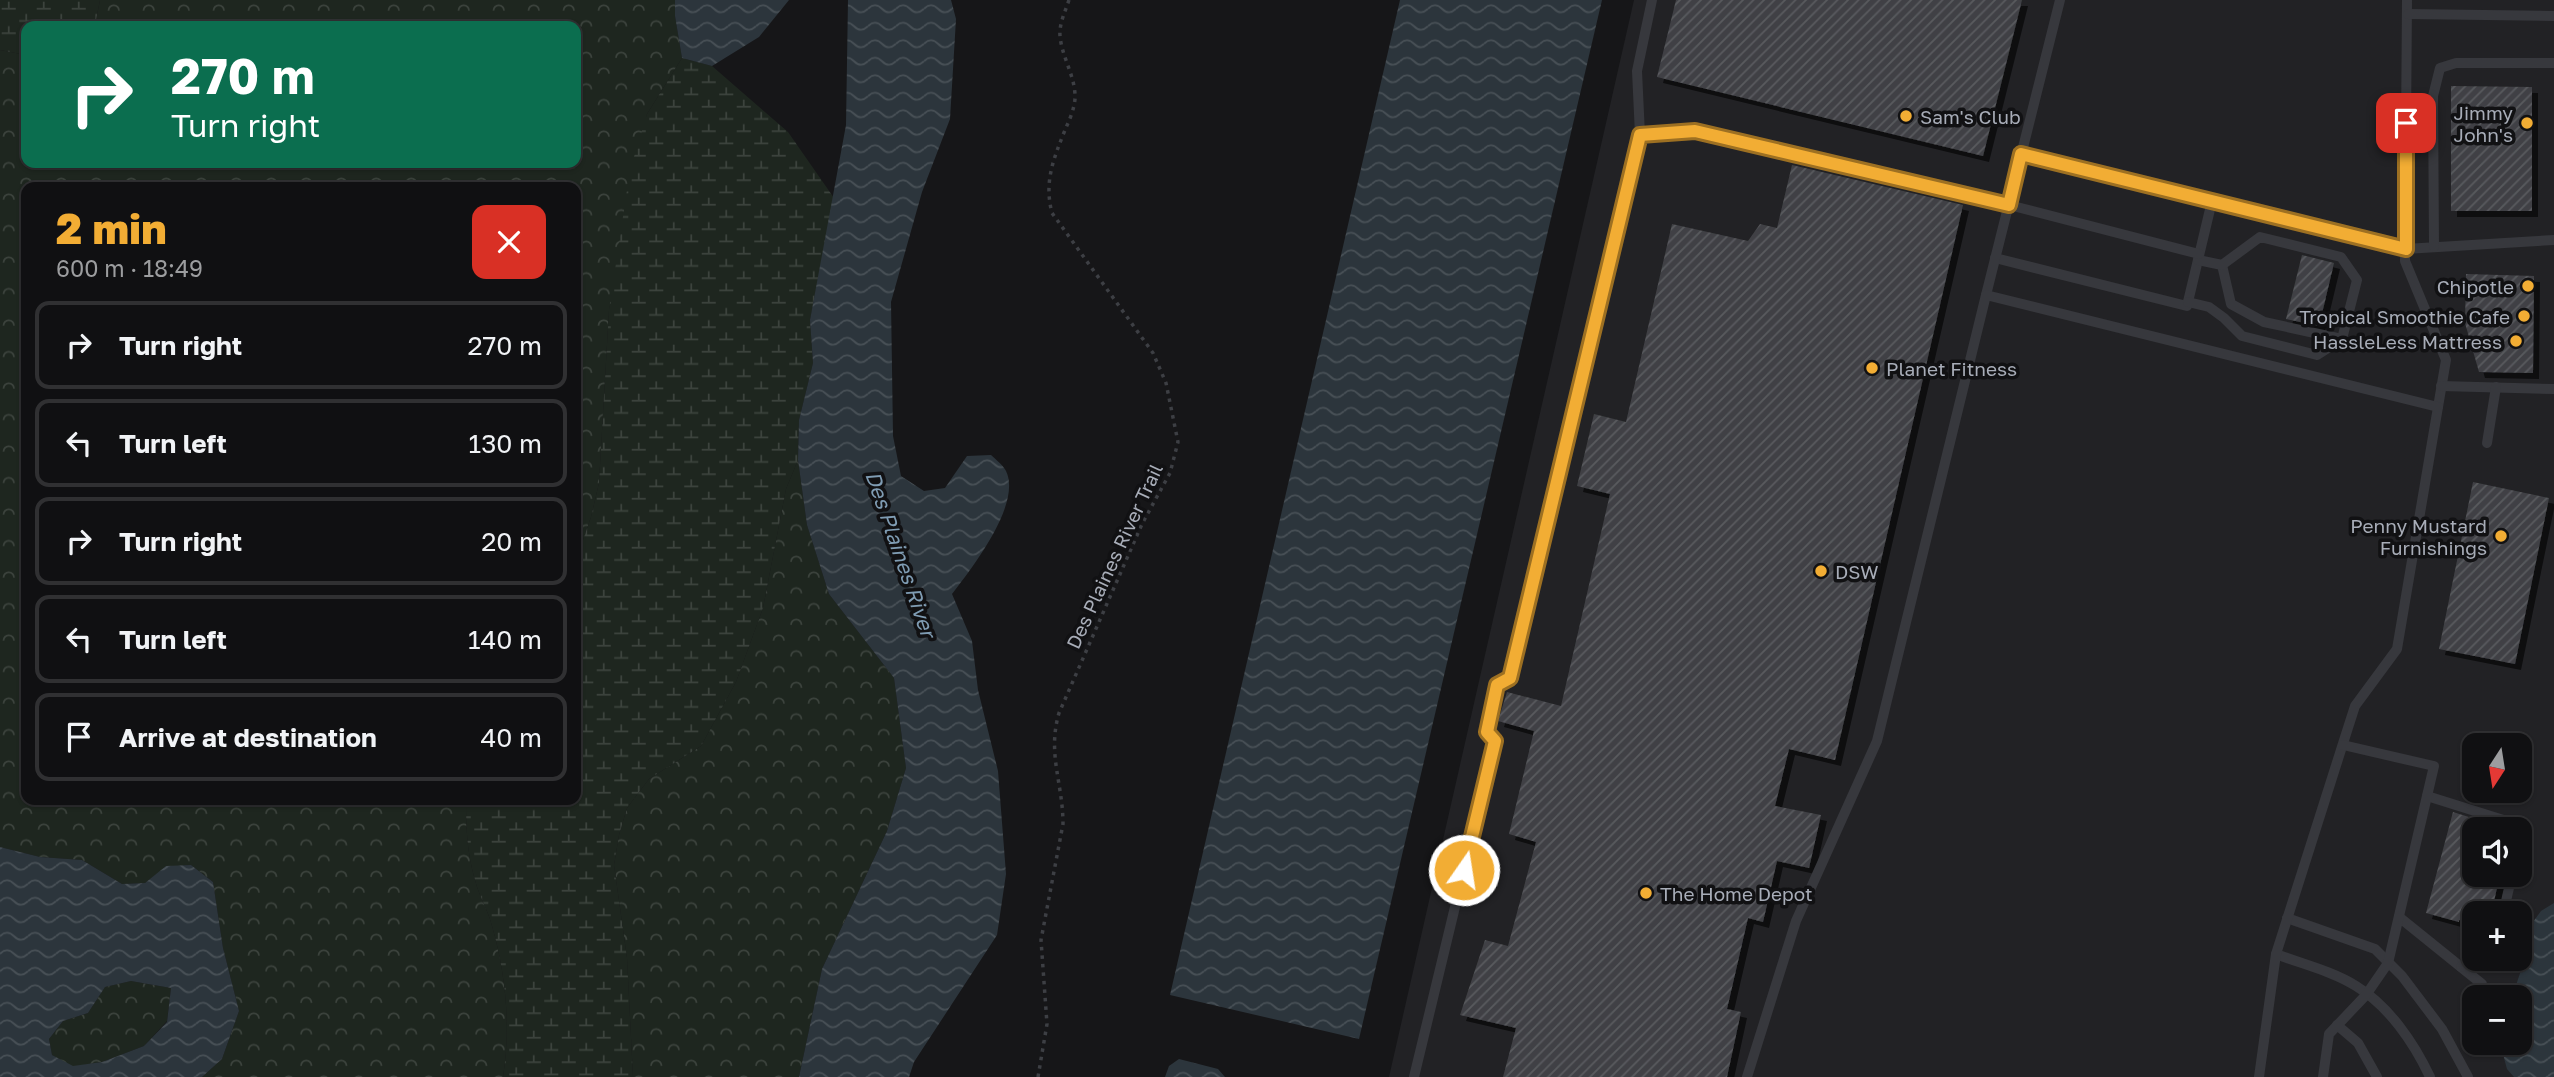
<!DOCTYPE html>
<meta charset="utf-8">
<style>
:root{--surface:#101012;--page:#19191b;--text:#f1f3f6;--muted:#9c9d9f;--line:#303032;--accent:#f2ad34}
body{margin:0;font-family:"Golos Text",sans-serif;background:var(--page);color:var(--text);height:100vh;display:flex;flex-direction:column;font-size:26px;white-space:nowrap}
*{box-sizing:border-box;margin:0}
p{font-size:23px;color:var(--muted)}
.icon{flex:none;width:38px;height:38px;fill:none;stroke:currentColor;stroke-width:2;stroke-linecap:round;stroke-linejoin:round}
.map{position:relative;flex:1;overflow:hidden}
.sheet{position:absolute;left:21px;top:182px;width:560px;height:623px;display:flex;flex-direction:column;background:var(--surface);border-radius:14px;box-shadow:0 2px 5px #0004,0 0 0 2px var(--line)}
.sheet>*{flex:none}
.top-card{position:absolute;left:21px;top:21px;width:560px;height:147px;border-radius:14px;box-shadow:0 2px 5px #0004,0 0 0 2px var(--line);background:#0b6e4f;color:#fff;overflow:hidden}
.needle{width:46px;rotate:192deg}
.controls{position:absolute;left:2462px;top:733px;display:grid;gap:14px}
.controls a{display:grid;place-items:center;width:70px;height:70px;border-radius:14px;background:var(--surface);box-shadow:0 2px 5px #0004,0 0 0 2px var(--line);font-size:35px}
.pin{position:absolute;display:grid;place-items:center;width:60px;height:60px;color:#fff;margin:-30px;border-radius:14px;box-shadow:0 4px 10px #0006}
.me{position:absolute;width:77px;margin:-38px;rotate:13deg;stroke-linejoin:round;filter:drop-shadow(0 0 5px #0008)}
.turn{display:flex;align-items:center;gap:24px;height:147px;padding:0 35px;font-size:32px}
.turn .icon{width:91px;height:91px;stroke-width:2.5}
.turn b{display:block;font-size:49px;line-height:60px}
.round{display:grid;place-items:center;flex:none;width:74px;height:74px;border-radius:14px;background:var(--page)}
.head{display:flex;align-items:center;justify-content:space-between;height:119px;padding:0 35px}
h1{font-size:42px;font-weight:800;line-height:52px;color:var(--accent)}
ul{padding:0;list-style:none}
li{display:flex;align-items:center;gap:21px;height:88px;margin:0 14px 10px;padding:0 21px;border:4px solid var(--line);border-radius:14px}
li div{flex:1}
li b{display:block;font-size:26px}
li em{font-style:normal}
.map>svg:first-child{display:block}
</style>
<div class="map">
<svg width="2554" height="1077" viewBox="0 0 2554 1077">
<defs>
<pattern id="forest-crowns" width="20" height="18" patternUnits="userSpaceOnUse" patternTransform="scale(1.75)"><rect width="20" height="18" fill="#1e261f"/><path d="M2 6a3 3 0 1 1 6 0M12 15a3 3 0 1 1 6 0" fill="none" stroke="#3c433d"/></pattern>
<pattern id="wetland-marsh" width="20" height="14" patternUnits="userSpaceOnUse" patternTransform="scale(1.75)"><rect width="20" height="14" fill="#1e261f"/><path d="M1 5h8M5 5V1M11 12h8M15 12V8" fill="none" stroke="#3c433d"/></pattern>
<pattern id="water-waves" width="16" height="10" patternUnits="userSpaceOnUse" patternTransform="scale(1.75)"><rect width="16" height="10" fill="#2c353c"/><path d="M0 5q4-4 8 0t8 0" fill="none" stroke="#485056"/></pattern>
<pattern id="building-hatch" width="6" height="6" patternUnits="userSpaceOnUse" patternTransform="scale(1.75)"><rect width="6" height="6" fill="#404145"/><path d="M-1 1l2-2M0 6l6-6M5 7l2-2" fill="none" stroke="#595a5e"/></pattern>
<filter id="shadow"><feDropShadow dx="6" dy="6" stdDeviation="0" flood-color="#0009"/></filter>
</defs>
<rect width="100%" height="100%" fill="#161618"/>
<path fill="#222225" fill-rule="evenodd" d="M1634 0H2554V1077H1389ZM2474 746H2520V791H2474ZM2474 830H2520V875H2474ZM2474 914H2520V959H2474ZM2474 998H2520V1043H2474Z"/>
<g fill="url(#forest-crowns)">
<path d="M100 0H675V16L682 58 647 114 609 310 599 483 591 517 576 560V187H26V800H466C466 828 467 853 475 880 479 896 488 910 492 926 506 974 511 1028 503 1077H202L222 1059 239 1011 223 948 213 882 191 865 166 867 145 883 122 884 82 860 40 857 0 847V50L26 55V163H576V26H89L96 20Z"/>
<polygon points="798,460 807,525 829,594 894,678 906,768 887,831 822,969 799,1077 633,1077 627,958 614,865 619,835 627,808 649,779 701,746 736,682 763,608 786,489"/>
<polygon points="131,981 171,988 167,1021 144,1046 102,1062 72,1067 52,1055 49,1039 63,1021 88,1013 105,987"/>
</g>
<g fill="url(#wetland-marsh)">
<polygon points="0,0 100,0 96,20 89,26 26,26 26,55 0,50"/>
<path d="M682 58 712 66 788 132 834 198 810 320 813 363 799 420 798 460 786 489 763 608 736 682 701 746 649 779 627 808 619 835 614 865 627 958 633 1077H503C511 1028 506 974 492 926 488 910 479 896 475 880 467 853 466 828 466 800H576V560L591 517 599 483 609 310 630 170 647 114Z"/>
</g>
<g fill="url(#water-waves)" fill-rule="evenodd">
<polygon points="675,0 789,0 759,37 712,66 682,58 675,16"/>
<path d="M848 0H951L956 19 950 119 922 192 891 302 893 436 901 476 924 491 945 488 967 456 991 455C995 459 1003 465 1006 471 1022 504 972 568 952 594L972 641 978 690 998 771 1006 874 997 935 914 1062 909 1077H799L822 969 887 831 906 768 894 678 829 594 807 525 798 460 799 420 813 363 810 320 846 125Z"/>
<polygon points="1400,0 1602,0 1359,1039 1170,995"/>
<path d="M0 847 40 857 82 860 122 884 145 883 166 866 191 865 213 882 223 948 239 1011 222 1059 202 1077H0ZM131 981 171 988 167 1022 144 1046 102 1062 73 1066 52 1055 49 1039 63 1021 88 1013 105 987Z"/>
<polygon points="2554,903 2554,1077 2514,1077 2507,1069 2500,1043 2520,1043 2520,998 2512,997 2531,941 2533,922 2541,911"/>
<polygon points="1179,1059 1218,1069 1225,1077 1165,1077 1169,1066"/>
</g>
<g fill="url(#building-hatch)" filter="url(#shadow)">
<polygon points="1676,0 2022,0 1983,156 1657,77"/>
<polygon points="2451,86 2532,87 2532,211 2451,211"/>
<polygon points="1792,165 1963,205 1835,760 1789,749 1775,806 1821,815 1809,868 1777,861 1763,922 1748,918 1727,1009 1741,1012 1727,1077 1503,1077 1516,1028 1460,1015 1485,940 1508,946 1536,842 1509,834 1534,731 1498,721 1507,692 1561,706 1610,494 1577,486 1594,414 1626,422 1672,224 1748,241 1760,224 1777,228"/>
<polygon points="2302,255 2334,263 2319,326 2286,319"/>
<polygon points="2466,274 2534,276 2533,373 2479,372 2465,323"/>
<polygon points="2473,482 2549,498 2515,664 2439,649"/>
<polygon points="2453,812 2507,829 2474,830 2474,875 2500,875 2491,914 2474,914 2474,923 2459,920 2459,922 2426,913"/>
</g>
<g fill="none" stroke-linecap="round" stroke-linejoin="round">
<path stroke="#3d3f44" stroke-width="3.5" stroke-dasharray="3.5 5" stroke-linecap="butt" d="M1038 1077 1047 1024 1041 940 1063 824C1063 783 1047 754 1059 713L1142 524 1170 473 1178 442 1166 383 1153 353 1052 213C1044 182 1053 160 1065 130 1069 121 1074 110 1075 99 1076 77 1062 58 1060 36 1059 24 1065 12 1069 0"/>
<g stroke="#37383d" stroke-width="10">
<polyline points="2407,0 2405,261 2446,360 2438,407"/>
<polyline points="2408,14 2554,16"/>
<polyline points="1640,135 1637,71 1652,0"/>
<polyline points="2021,154 2405,249 2554,240"/>
<polyline points="2434,247 2433,96 2440,68 2456,63 2554,63"/>
<polyline points="1995,258 2187,306 2212,201"/>
<polyline points="2222,265 2231,304 2264,322 2342,339"/>
<polyline points="1986,295 2060,0"/>
<polyline points="2188,302 2209,307 2224,318 2242,336 2317,355 2342,339 2357,280 2341,257 2260,237 2222,265 2198,260"/>
<polyline points="2441,386 2554,389"/>
<polyline points="2487,443 2496,387"/>
<polyline points="2427,796 2513,823 2516,830"/>
<polyline points="2520,837 2520,839"/>
<polyline points="2503,914 2512,875"/>
<polyline points="2399,917 2482,984"/>
<polyline points="2287,918 2375,949 2402,976 2442,1029 2468,1077"/>
<path d="M2276 954C2302 964 2332 971 2356 986 2389 1006 2414 1043 2430 1077"/>
<polyline points="2461,967 2474,953"/>
<polyline points="2337,1025 2358,1043 2377,1077"/>
<polyline points="1414,1077 1495,741 1487,732 1497,685 1510,679 1640,135 1695,131 2009,205 2199,254"/>
<polyline points="1747,1077 1796,921 1877,741 1986,295 2438,407 2397,649 2355,706 2346,734 2276,954 2259,1077"/>
<polyline points="2323,1077 2329,1034 2366,995 2388,963 2434,766 2343,745"/>
</g>
</g>
<g fill="none" stroke-linecap="round" stroke-linejoin="round">
<g stroke="#9d7022" stroke-width="18">
<polyline id="route" points="1464,870 1495,741 1487,732 1497,685 1510,678 1640,135 1695,131 2009,205 2021,154 2406,249 2406,123"/>
</g>
<use href="#route" stroke="#f2ad34" stroke-width="12"/>
</g>
<g fill="#f2ad34" stroke="#111113" stroke-width="2.5">
<circle cx="1906" cy="116" r="7"/>
<circle cx="2527" cy="123" r="7"/>
<circle cx="2528" cy="286" r="7"/>
<circle cx="2524" cy="316" r="7"/>
<circle cx="2516" cy="341" r="7"/>
<circle cx="1872" cy="368" r="7"/>
<circle cx="2501" cy="536" r="7"/>
<circle cx="1821" cy="571" r="7"/>
<circle cx="1646" cy="893" r="7"/>
</g>
<g text-anchor="middle" dominant-baseline="central" stroke-width="7" stroke-linejoin="round" paint-order="stroke">
<g font-size="19" fill="#a8adb8" stroke="#111113" text-anchor="end">
<text x="2513" y="112">Jimmy<tspan x="2513" dy="22">John's</tspan></text>
<text x="1920" y="116" text-anchor="start">Sam's Club</text>
<text x="2514" y="286">Chipotle</text>
<text x="2510" y="316">Tropical Smoothie Cafe</text>
<text x="2502" y="341">HassleLess Mattress</text>
<text x="1886" y="368" text-anchor="start">Planet Fitness</text>
<text x="2487" y="525">Penny Mustard<tspan x="2487" dy="22">Furnishings</tspan></text>
<text x="1835" y="571" text-anchor="start">DSW</text>
<text x="1660" y="893" text-anchor="start">The Home Depot</text>
</g>
<g font-size="19" fill="#a8adb8" stroke="#111113">
<text transform="translate(1114 556) rotate(-65)">Des Plaines River Trail</text>
</g>
<g font-size="21" font-style="italic" fill="#7f9cb3" stroke="#111113">
<text transform="translate(901 554) rotate(71)">Des Plaines River</text>
</g>
</g>
</svg>
<div class="controls">
<a><svg class="needle" viewBox="-14 -14 28 28"><path d="M0-13l5 13h-10z" fill="#e53935"/><path d="M0 13l5-13h-10z" fill="#9c9d9f"/></svg></a>
<a><svg class="icon" aria-label="sound" viewBox="0 0 24 24"><path d="M4 9h4l5-4v14l-5-4H4zM17 9q2 3 0 6"/></svg></a>
<a>+</a>
<a>−</a>
</div>
<div class="pin" style="left:2406px;top:123px;background:#d93025"><svg class="icon" aria-label="arrive" viewBox="0 0 24 24"><path d="M6 21V4h12l-3 4 3 4H6"/></svg></div>
<svg class="me" style="left:1464px;top:870px" viewBox="-20 -20 40 40"><circle r="17" fill="#f2ad34" stroke="#fff" stroke-width="3"/><path d="M0-11L8 9 0 5-8 9z" fill="#fff"/></svg>
<div class="top-card">
<div class="turn"><svg class="icon" aria-label="right" viewBox="0 0 24 24"><path d="M7 20v-9h11M14 6l5 5-5 5"/></svg><div><b>270 m</b>Turn right</div></div>
</div>
<section class="sheet">
<div class="head"><div><h1>2 min</h1><p>600 m · 18:49</p></div><a class="round" style="background:#d93025;color:#fff"><svg class="icon" aria-label="close" viewBox="0 0 24 24"><path d="M6 6l12 12M18 6L6 18"/></svg></a></div>
<ul>
<li><svg class="icon" aria-label="right" viewBox="0 0 24 24"><path d="M7 20v-9h11M14 6l5 5-5 5"/></svg><div><b>Turn right</b></div><em>270 m</em></li>
<li><svg class="icon" aria-label="left" viewBox="0 0 24 24"><path d="M17 20v-9H6M10 6l-5 5 5 5"/></svg><div><b>Turn left</b></div><em>130 m</em></li>
<li><svg class="icon" aria-label="right" viewBox="0 0 24 24"><path d="M7 20v-9h11M14 6l5 5-5 5"/></svg><div><b>Turn right</b></div><em>20 m</em></li>
<li><svg class="icon" aria-label="left" viewBox="0 0 24 24"><path d="M17 20v-9H6M10 6l-5 5 5 5"/></svg><div><b>Turn left</b></div><em>140 m</em></li>
<li><svg class="icon" aria-label="arrive" viewBox="0 0 24 24"><path d="M6 21V4h12l-3 4 3 4H6"/></svg><div><b>Arrive at destination</b></div><em>40 m</em></li>
</ul>
</section>
</div>
